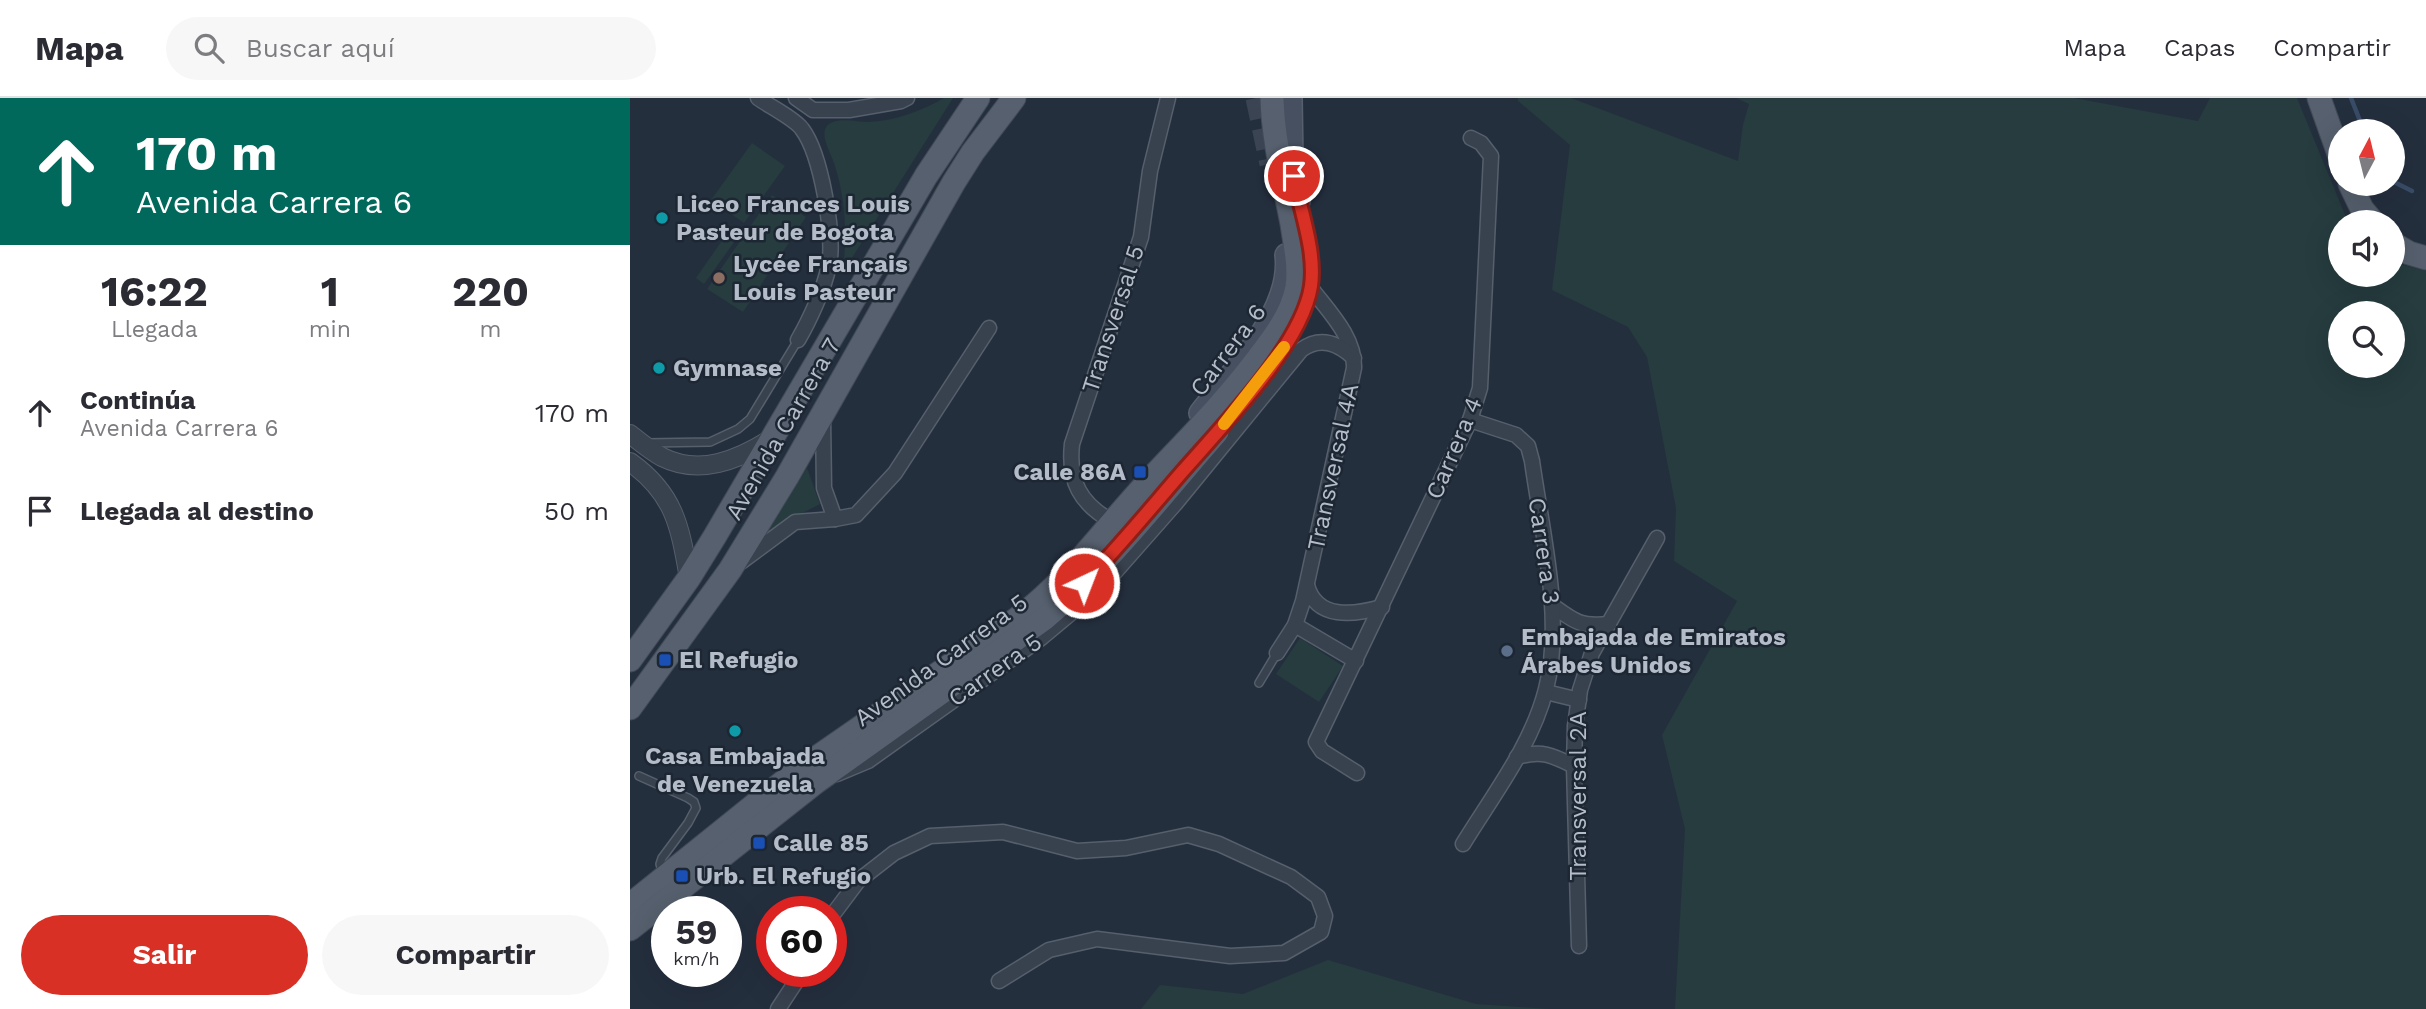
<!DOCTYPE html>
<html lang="es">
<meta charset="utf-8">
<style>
:root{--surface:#fff;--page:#f7f7f7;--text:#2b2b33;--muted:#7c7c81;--line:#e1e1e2;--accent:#d93025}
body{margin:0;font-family:"Work Sans",sans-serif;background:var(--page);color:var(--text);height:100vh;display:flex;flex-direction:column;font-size:26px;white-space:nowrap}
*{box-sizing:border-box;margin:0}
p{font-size:23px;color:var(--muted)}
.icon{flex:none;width:38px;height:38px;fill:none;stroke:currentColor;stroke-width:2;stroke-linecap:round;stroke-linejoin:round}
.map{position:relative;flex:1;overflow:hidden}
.side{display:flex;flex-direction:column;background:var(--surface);width:630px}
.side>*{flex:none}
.banner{background:#00695c;color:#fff;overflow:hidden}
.needle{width:46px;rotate:7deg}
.controls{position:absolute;left:1698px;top:21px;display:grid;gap:14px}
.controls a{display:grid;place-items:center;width:77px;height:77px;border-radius:50%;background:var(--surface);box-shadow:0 7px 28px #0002;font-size:35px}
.speed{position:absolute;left:21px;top:798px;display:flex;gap:14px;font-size:35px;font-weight:700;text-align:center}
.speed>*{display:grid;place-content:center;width:91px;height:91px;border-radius:50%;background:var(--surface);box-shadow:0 7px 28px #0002;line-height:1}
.speed small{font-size:18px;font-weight:400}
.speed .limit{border:10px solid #d22;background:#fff;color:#111}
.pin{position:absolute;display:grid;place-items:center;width:60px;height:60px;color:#fff;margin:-30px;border:4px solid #fff;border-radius:50%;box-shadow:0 2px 7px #0007}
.me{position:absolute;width:77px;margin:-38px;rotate:43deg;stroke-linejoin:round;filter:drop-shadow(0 0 5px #0008)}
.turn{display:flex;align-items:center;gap:24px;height:147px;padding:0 21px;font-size:32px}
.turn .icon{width:91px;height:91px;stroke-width:2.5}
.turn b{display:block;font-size:49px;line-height:60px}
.eta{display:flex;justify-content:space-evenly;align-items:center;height:119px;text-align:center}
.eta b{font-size:42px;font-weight:700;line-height:49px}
.action{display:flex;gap:14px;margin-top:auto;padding:14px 21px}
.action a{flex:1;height:80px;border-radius:42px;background:var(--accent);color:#fff;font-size:28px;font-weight:700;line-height:80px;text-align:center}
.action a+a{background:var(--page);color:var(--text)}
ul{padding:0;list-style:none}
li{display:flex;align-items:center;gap:21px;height:98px;padding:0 21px}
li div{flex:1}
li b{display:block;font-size:26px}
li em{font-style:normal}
header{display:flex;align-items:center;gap:42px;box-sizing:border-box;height:98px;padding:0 35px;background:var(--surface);border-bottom:2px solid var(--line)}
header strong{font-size:33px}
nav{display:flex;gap:38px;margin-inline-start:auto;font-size:24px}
.search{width:490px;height:63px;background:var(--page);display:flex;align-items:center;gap:18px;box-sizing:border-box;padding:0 24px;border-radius:38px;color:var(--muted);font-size:26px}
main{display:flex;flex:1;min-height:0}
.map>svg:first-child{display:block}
</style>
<header>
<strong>Mapa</strong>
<div class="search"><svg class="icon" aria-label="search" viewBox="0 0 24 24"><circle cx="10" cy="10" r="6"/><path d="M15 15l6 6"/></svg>Buscar aquí</div>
<nav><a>Mapa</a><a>Capas</a><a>Compartir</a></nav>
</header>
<main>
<section class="side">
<div class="banner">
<div class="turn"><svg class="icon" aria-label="ahead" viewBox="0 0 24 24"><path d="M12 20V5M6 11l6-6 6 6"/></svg><div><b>170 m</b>Avenida Carrera 6</div></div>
</div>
<div class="eta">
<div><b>16:22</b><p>Llegada</p></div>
<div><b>1</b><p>min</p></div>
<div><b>220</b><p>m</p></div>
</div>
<ul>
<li><svg class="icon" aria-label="ahead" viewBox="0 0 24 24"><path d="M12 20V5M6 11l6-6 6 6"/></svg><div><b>Continúa</b><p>Avenida Carrera 6</p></div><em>170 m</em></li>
<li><svg class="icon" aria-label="arrive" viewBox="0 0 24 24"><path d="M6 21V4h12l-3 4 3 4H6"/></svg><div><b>Llegada al destino</b></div><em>50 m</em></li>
</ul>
<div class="action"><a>Salir</a><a>Compartir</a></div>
</section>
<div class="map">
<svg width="1796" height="911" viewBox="0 0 1796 911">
<rect width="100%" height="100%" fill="#242f3e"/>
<g fill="#263c3f" fill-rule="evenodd">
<path d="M314 0H323L213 174C217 138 216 103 205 68 202 57 189 38 197 28 205 18 227 24 238 24 264 23 292 13 314 0Z"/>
<path d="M888 0H941L1108 63 1113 27 1119 6 1106 0H1444L1568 23 1580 0H1667L1718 124H1710V177H1762V164L1796 173V911H1045L1055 731 1032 637 1107 503 1044 463 1046 410 1017 259 998 229 922 192 940 47 888 3ZM1710 215H1762V268H1710Z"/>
<polygon points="122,45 155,68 114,125 81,102"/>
<polygon points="142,97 176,119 113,214 77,191"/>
<polygon points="98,134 107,140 74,186 66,180"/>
<polygon points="177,370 190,406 139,432"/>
<polygon points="670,540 713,568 689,604 646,576"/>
<polygon points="698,862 846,906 919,911 511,911 530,887 613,896"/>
</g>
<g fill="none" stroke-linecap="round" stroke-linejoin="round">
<g stroke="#394c67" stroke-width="4.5">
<polyline points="1721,0 1734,33"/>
<polyline points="1762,83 1782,93"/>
</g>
<polyline stroke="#3a4453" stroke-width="21" stroke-dasharray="21 10" stroke-linecap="butt" points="626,0 640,66"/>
<g stroke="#565f6c" stroke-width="10">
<g id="service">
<polyline points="17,345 80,344 108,331 120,321 168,242"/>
<polyline points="629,585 647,555"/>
<polyline points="9,678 58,700 64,704 66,710 58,725 32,760 30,766 33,776"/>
</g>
</g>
<g stroke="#565f6c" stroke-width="17">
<g id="minor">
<path d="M128 0C139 8 165 21 172 31 191 56 205 137 199 167 195 189 179 223 168 242"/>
<polyline points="166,0 183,12 219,12 271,3 277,0"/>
<polyline points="193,320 194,390 205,421"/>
<path d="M483 424C450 406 438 383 442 346L511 139 520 73 538 0"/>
<polyline points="111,464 165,424 205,421 226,417 265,375 359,230"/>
<path d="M677 487C686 522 724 517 752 509"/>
<path d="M923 508C945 524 951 529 979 526"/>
<polyline points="665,527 726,563"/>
<path d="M647 555 665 527 673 503 724 270C725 239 699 214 681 190"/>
<polyline points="916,594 949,602"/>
<path d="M887 659C912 652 922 657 944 668"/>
<polyline points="727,675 692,653 686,644 840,322 850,290 861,58 851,45 841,40"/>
<path d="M207 676 238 663 411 540 471 490 545 406 671 252C690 238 708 245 724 260"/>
<path d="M833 746C863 697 902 647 916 591 934 521 912 435 902 363L898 348 886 337 840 322"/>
<polyline points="201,819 228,783 264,755 300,738 373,734 447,753 496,750 558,737 589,746 661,779 688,799 695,818 691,834 654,855 600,858 467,841 419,852 369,883"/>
<polyline points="949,848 944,668 945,628 950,592 962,555 1027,440"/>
<polyline points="148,911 173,873"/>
</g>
</g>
<g stroke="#565f6c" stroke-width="20">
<g id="tertiary">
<path d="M0 336C10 344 21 353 32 359 70 378 108 362 141 341"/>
<path d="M0 364C45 396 50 429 59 480"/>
</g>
</g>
<g stroke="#565f6c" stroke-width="24">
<g id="secondary">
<polyline points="661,0 662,62 669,103"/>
<path d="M570 315C603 272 663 213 656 157"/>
</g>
</g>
<g stroke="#414a57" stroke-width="25">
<g id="primary">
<polyline points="1689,0 1710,59"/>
<polyline points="1720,86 1732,111 1743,124"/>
<polyline points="1762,145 1779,155 1796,160"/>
<polyline points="0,562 59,480 85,438 296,78 348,0"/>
<polyline points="0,610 100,472 157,379 324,84 343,54 384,0"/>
<path d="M0 807 163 676 384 523C437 485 472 433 516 386 554 345 593 307 626 263 643 241 662 217 667 189 670 168 665 147 662 126 654 84 643 42 642 0"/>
<path d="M0 831 186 684 414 521C479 466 531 398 587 334"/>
</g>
</g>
<use href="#service" stroke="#38414e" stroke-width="7"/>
<use href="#minor" stroke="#38414e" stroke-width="14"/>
<use href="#tertiary" stroke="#38414e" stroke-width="18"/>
<use href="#secondary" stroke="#465061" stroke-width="21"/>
<use href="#primary" stroke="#56606e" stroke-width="23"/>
</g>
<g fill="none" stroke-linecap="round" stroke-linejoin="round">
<g stroke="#8d1f18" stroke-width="18">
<path id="route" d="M454 485C488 450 520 411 552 374 592 328 672 247 681 188 686 152 670 113 664 78"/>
</g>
<use href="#route" stroke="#d93025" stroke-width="12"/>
<polyline stroke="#f59e0b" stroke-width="12" points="594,326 654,249"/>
</g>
<g fill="#0f9aa8" stroke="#1d2633" stroke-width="2.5">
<circle cx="32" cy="120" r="7"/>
<circle cx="29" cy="270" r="7"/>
<circle cx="105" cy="633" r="7"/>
</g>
<circle fill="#8d6e63" stroke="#1d2633" stroke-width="2.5" cx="89" cy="180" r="7"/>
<g fill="#1a4fb4" stroke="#1d2633" stroke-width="2.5">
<rect x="503" y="367" width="14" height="14" rx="3.5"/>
<rect x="28" y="555" width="14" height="14" rx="3.5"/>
<rect x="122" y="738" width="14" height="14" rx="3.5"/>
<rect x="45" y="771" width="14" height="14" rx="3.5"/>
</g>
<circle fill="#5c6f8a" stroke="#1d2633" stroke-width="2.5" cx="877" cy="553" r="7"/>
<g text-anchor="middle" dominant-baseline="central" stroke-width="5" stroke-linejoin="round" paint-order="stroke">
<g font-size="24" font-weight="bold" fill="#b4bcc9" stroke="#1d2633" text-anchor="start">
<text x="46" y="106">Liceo Frances Louis<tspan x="46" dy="28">Pasteur de Bogota</tspan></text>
<text x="103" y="166">Lycée Français<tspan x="103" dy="28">Louis Pasteur</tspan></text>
<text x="43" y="270">Gymnase</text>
<text x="496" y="374" text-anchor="end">Calle 86A</text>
<text x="891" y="539">Embajada de Emiratos<tspan x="891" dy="28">Árabes Unidos</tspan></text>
<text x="49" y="562">El Refugio</text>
<text x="105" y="658" text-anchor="middle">Casa Embajada<tspan x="105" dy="28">de Venezuela</tspan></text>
<text x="143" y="745">Calle 85</text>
<text x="66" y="778">Urb. El Refugio</text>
</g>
<g font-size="24" fill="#b4bcc9" stroke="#1d2633">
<text transform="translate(483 221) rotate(-72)">Transversal 5</text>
<text transform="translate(598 252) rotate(-53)">Carrera 6</text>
<text transform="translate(153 331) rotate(-60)">Avenida Carrera 7</text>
<text transform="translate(824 350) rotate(-67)">Carrera 4</text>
<text transform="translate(703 369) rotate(-78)">Transversal 4A</text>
<text transform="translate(914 453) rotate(82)">Carrera 3</text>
<text transform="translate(311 562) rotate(-36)">Avenida Carrera 5</text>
<text transform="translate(365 572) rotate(-35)">Carrera 5</text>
<text transform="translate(948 698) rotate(-90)">Transversal 2A</text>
</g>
</g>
</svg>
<div class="controls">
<a><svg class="needle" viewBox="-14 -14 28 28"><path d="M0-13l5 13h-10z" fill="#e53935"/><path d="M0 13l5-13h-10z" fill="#7c7c81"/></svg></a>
<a><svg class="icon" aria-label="sound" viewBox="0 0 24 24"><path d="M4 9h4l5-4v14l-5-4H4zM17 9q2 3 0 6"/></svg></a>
<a><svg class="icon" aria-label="search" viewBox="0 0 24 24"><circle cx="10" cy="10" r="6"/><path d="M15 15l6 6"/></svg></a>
</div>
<div class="speed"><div>59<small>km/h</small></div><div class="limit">60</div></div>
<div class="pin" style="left:664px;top:78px;background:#d93025"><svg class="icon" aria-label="arrive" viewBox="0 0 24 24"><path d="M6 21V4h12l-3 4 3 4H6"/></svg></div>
<svg class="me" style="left:454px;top:485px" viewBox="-20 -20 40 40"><circle r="17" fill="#d93025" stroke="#fff" stroke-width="3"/><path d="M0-11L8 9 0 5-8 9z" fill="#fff"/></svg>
</div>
</main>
